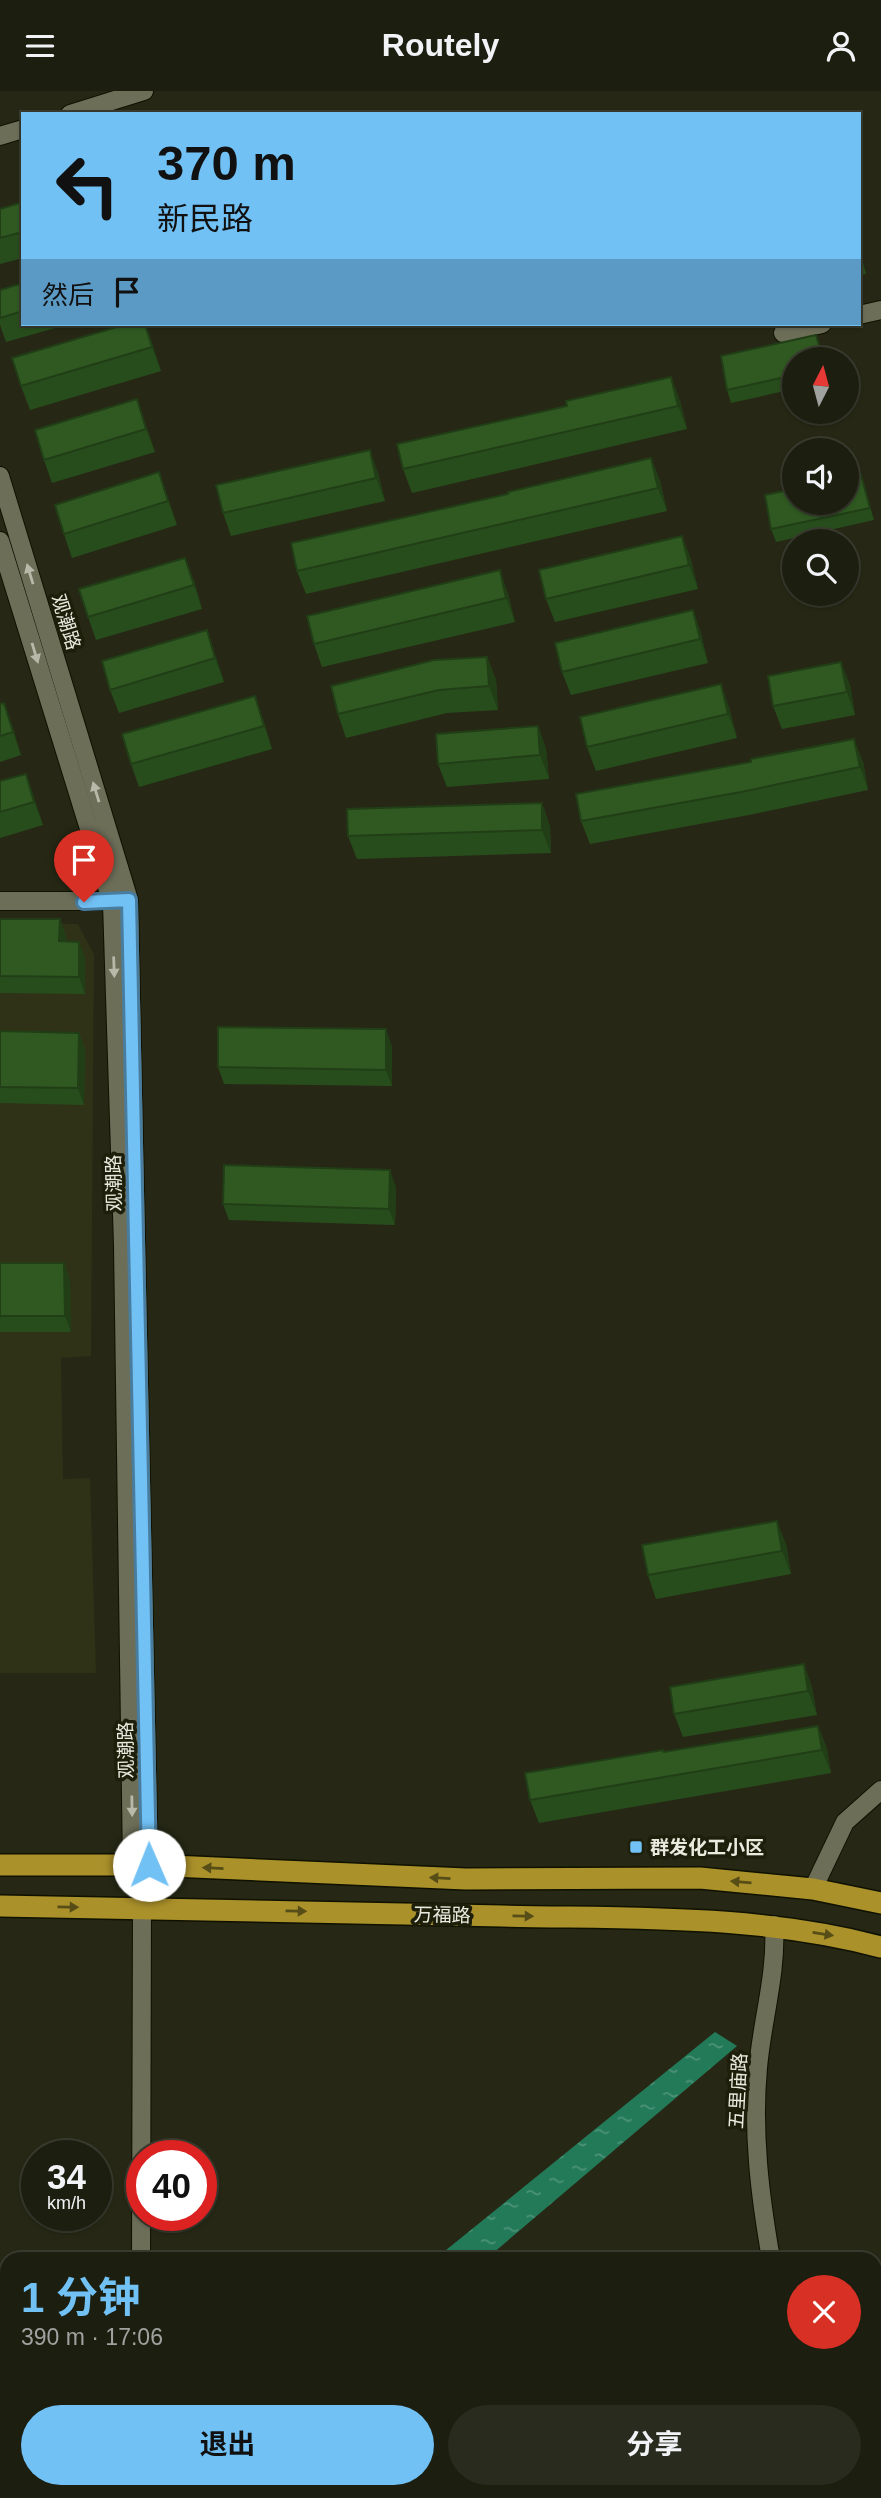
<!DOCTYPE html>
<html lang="zh">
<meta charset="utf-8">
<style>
:root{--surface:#1c1e10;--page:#292b1e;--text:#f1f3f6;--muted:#a0a29f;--line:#3a3c30;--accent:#71c1f5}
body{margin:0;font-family:Helvetica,"Noto Sans SC",sans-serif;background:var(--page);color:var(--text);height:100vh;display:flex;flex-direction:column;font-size:26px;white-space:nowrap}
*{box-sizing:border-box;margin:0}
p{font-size:23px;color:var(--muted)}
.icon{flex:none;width:38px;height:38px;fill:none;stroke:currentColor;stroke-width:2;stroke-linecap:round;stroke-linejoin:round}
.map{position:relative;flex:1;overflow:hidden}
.side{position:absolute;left:0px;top:2161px;width:882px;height:247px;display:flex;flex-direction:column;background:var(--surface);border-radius:21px 21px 0 0;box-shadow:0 2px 5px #0004,0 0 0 2px var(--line)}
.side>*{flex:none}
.top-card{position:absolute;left:21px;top:21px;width:840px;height:214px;border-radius:0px;box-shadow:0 2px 5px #0004,0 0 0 2px var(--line);background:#71c1f5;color:#111;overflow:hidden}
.needle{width:46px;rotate:6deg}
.buttons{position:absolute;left:782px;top:256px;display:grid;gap:14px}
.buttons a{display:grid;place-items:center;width:77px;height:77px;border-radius:50%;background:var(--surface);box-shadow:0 2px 5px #0004,0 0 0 2px var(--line);font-size:35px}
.speed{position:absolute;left:21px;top:2049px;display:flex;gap:14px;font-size:35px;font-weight:700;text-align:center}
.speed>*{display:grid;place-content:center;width:91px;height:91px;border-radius:50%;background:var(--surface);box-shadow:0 2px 5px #0004,0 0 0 2px var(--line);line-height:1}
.speed small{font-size:18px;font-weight:400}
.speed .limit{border:10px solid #d22;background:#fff;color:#111}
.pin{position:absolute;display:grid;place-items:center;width:60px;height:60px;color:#fff;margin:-72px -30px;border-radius:50% 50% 50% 0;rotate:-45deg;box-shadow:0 0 7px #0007}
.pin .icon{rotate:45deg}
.me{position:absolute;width:77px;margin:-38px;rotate:359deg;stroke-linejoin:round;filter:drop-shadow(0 0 5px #0008)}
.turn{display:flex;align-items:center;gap:24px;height:147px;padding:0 21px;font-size:32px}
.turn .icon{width:91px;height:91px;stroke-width:2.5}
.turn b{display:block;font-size:49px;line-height:60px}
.then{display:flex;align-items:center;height:66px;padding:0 21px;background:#0003;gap:14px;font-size:26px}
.round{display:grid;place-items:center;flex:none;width:74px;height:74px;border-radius:37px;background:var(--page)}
.headline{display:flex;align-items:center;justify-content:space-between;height:119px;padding:0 21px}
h1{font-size:42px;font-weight:700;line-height:52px;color:var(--accent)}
.action{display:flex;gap:14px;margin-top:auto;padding:14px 21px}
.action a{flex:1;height:80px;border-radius:42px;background:var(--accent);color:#111;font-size:28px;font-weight:700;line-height:80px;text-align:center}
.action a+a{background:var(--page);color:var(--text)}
header{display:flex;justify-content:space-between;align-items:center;height:91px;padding:0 21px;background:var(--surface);font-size:32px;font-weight:700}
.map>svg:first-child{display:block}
</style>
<header><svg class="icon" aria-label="menu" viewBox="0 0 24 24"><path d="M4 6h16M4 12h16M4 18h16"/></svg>Routely<svg class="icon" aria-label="person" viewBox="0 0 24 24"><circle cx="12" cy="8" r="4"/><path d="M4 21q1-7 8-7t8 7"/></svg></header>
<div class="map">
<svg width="881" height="2407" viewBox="0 0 881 2407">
<defs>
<pattern id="water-ripples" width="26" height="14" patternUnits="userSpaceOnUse" patternTransform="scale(1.75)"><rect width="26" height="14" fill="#227a59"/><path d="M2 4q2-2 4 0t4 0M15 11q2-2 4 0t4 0" fill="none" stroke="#4d9378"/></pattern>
</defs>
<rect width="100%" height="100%" fill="#262815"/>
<g fill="#2f3217">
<polygon points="0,831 78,833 94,864 91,1265 61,1267 63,1388 90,1387 96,1582 0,1582"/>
<polygon points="447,2401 793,2401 794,2407 448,2407"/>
</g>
<g fill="url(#water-ripples)">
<polygon points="715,1941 737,1955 486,2168 435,2168"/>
<polygon points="126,2401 216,2401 209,2407 117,2407"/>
</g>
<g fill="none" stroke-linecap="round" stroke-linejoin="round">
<g stroke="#0f1101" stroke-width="20">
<g id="minor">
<polyline points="70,23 144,0"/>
<polyline points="0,45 23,38"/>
<polyline points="859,224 881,219"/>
<polyline points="783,242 822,233"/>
<polyline points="0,385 129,809 149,1774 142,1817 141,2168"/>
<polyline points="0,450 112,812 123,1154 132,1774 135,1787"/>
<polyline points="0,810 122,810"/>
<polyline points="813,1798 845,1731 881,1699"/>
<path d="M771 2168C760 2105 752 2041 758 1977 762 1929 777 1883 774 1834"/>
<polyline points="142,2401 143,2407"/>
<polyline points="813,2401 814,2407"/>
</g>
</g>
<g stroke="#0f1101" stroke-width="24">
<g id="major">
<polyline points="0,1774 149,1774 466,1788 700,1787 813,1798 881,1812"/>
<path d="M0 1815C168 1818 335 1821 502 1825 629 1828 758 1823 881 1856"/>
</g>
</g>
<use href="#minor" stroke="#6c6e58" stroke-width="18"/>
<use href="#major" stroke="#ab912a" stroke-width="21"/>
</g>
<g fill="#284d1c">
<polygon points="23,111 23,167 0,173 0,118"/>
<polygon points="859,156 866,183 859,184"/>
<polygon points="23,192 23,233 69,233 6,251 0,234 0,199"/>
<polygon points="145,233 161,280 30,319 21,295"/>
<polygon points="816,244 824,268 794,268 794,298 731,312 727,299 721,265"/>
<polygon points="671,286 680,310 687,338 412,402 403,378 567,315"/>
<polygon points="145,332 155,361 52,392 44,369"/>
<polygon points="651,367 660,390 667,420 306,503 297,480 508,403"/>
<polygon points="159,381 177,434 72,467 64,443"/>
<polygon points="378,382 385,410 231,445 223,422"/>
<polygon points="861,384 874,429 776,451 771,438"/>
<polygon points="682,445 691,469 698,498 555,531 546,508"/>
<polygon points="194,490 202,518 96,549 88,526"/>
<polygon points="508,503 515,531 322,576 314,553"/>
<polygon points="693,519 701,543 708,572 571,604 562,581"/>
<polygon points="207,539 224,591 119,622 110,599"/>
<polygon points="487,566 496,589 498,619 447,622 346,647 338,623"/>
<polygon points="850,594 855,624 782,638 773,615"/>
<polygon points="4,612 21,664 0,671 0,613"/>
<polygon points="729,616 737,647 596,680 587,656"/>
<polygon points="263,628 272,658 139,696 131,673"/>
<polygon points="538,635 546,658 549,688 447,696 438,673"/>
<polygon points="863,671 868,699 749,724 590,753 581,730"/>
<polygon points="26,683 43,734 0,747 0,690"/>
<polygon points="542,712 550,736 551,762 357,768 348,745"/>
<polygon points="0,828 60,828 66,845 66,850 79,851 85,867 85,903 0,902"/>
<polygon points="0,940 79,942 85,958 84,1014 0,1012"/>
<polygon points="392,955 392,995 224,993 218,976"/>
<polygon points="396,1096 395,1134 229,1129 223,1113"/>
<polygon points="0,1172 64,1172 70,1189 71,1241 0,1241"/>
<polygon points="786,1453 791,1483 656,1508 648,1484"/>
<polygon points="804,1573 812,1597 817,1624 683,1646 674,1623"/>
<polygon points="818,1635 827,1658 831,1682 539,1732 530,1709 664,1661"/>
</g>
<g fill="#213e17">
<polygon points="145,233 152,251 161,280 152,256"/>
<polygon points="671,286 680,310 687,338 678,315"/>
<polygon points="137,308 145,332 155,361 146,338"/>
<polygon points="370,359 378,382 385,410 376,387"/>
<polygon points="651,367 660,390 667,420 658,397"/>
<polygon points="159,381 167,405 177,434 168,410"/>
<polygon points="861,384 865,396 874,429 870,417"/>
<polygon points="682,445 691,469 698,498 689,474"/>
<polygon points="185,467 194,490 202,518"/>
<polygon points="500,479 508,503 515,531 506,507"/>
<polygon points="693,519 701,543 708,572 700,548"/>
<polygon points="207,539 215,563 224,591 215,567"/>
<polygon points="487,566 496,589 498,619 489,595"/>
<polygon points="841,571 850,594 855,624 847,601"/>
<polygon points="721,593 729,616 737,647 728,623"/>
<polygon points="255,605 263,628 272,658 264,635"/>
<polygon points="4,612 13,636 21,664 13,641"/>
<polygon points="538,635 546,658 549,688 540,664"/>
<polygon points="854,648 863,671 868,699 860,676"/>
<polygon points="26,683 34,706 43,734 34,711"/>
<polygon points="542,712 550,736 551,762 542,739"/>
<polygon points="60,828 66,845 65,867 59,850"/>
<polygon points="79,851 85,867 85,903 79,886"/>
<polygon points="386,938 392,955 392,995 386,979"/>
<polygon points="79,942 85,958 84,1014 78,997"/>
<polygon points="390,1079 396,1096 395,1134 389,1118"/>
<polygon points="64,1172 70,1189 71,1241 65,1225"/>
<polygon points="777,1430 786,1453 791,1483 782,1460"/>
<polygon points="804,1573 812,1597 817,1624 808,1600"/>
<polygon points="818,1635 827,1658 831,1682 822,1659"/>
</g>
<g fill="#2f5921" stroke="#213e17" stroke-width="2">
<polygon points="23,111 23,141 0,147 0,118"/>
<polygon points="23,192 23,220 0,227 0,199"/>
<polygon points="127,233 145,233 152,256 21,295 12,267"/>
<polygon points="816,244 823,268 794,268 794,284 727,299 721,265"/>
<polygon points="671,286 678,315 403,378 397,353 567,315 566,310"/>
<polygon points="137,308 146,338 44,369 35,339"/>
<polygon points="370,359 376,387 223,422 216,394"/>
<polygon points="651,367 658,397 297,480 291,452 508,403 508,401"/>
<polygon points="159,381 168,410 64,443 55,414"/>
<polygon points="861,384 870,417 771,438 765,404 794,398 794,411 847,411 847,387"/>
<polygon points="682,445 689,474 546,508 539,479"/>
<polygon points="185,467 194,494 88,526 79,498"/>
<polygon points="500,479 506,507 314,553 307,525"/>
<polygon points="693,519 700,548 562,581 555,552"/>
<polygon points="207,539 215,567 110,599 102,570"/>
<polygon points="487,566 489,595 439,599 338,623 331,595 434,569"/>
<polygon points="841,571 847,601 773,615 768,585"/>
<polygon points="721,593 728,623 587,656 580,626"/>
<polygon points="255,605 264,635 131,673 122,643"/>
<polygon points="4,612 13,641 0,645 0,613"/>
<polygon points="538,635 540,664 438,673 436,643"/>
<polygon points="854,648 860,676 741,701 581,730 576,703 751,671 751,668"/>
<polygon points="26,683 34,711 0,721 0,690"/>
<polygon points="542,712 542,739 348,745 347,718"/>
<polygon points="0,828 60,828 59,850 79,851 79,886 0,885"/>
<polygon points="218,936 386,938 386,979 218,976"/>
<polygon points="0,940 79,942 78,997 0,996"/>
<polygon points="224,1074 390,1079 389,1118 223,1113"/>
<polygon points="0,1172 64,1172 65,1225 0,1225"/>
<polygon points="777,1430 782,1460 648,1484 642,1454"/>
<polygon points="804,1573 808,1600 674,1623 670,1596"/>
<polygon points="818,1635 822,1659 530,1709 525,1682 663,1659 664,1661"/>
</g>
<defs><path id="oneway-solid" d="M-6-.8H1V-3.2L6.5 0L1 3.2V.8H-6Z" transform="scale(1.75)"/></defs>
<g fill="#b8b9a9">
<use href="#oneway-solid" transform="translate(30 483) rotate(-107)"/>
<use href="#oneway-solid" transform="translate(35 562) rotate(73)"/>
<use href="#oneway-solid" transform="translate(96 701) rotate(-107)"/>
<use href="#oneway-solid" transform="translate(114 876) rotate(88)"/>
<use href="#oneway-solid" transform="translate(132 1715) rotate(89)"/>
</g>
<g fill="#564d17">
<use href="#oneway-solid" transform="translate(213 1777) rotate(-177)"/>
<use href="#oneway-solid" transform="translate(440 1787) rotate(-177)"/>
<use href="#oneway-solid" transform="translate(741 1791) rotate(-175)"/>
<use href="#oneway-solid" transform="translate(68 1816) rotate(1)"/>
<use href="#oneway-solid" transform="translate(296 1820) rotate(1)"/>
<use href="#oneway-solid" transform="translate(523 1825) rotate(1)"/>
<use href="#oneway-solid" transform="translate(823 1843) rotate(9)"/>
</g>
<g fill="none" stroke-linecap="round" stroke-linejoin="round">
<g stroke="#497d9f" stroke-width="18">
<polyline id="route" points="84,811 129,809 149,1774"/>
</g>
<use href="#route" stroke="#71c1f5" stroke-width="12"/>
</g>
<rect fill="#71c1f5" stroke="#1d1f0b" stroke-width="2.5" x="629" y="1749" width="14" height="14" rx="3.5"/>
<g text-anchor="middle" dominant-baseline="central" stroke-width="7" stroke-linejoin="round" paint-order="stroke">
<g font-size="19" fill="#eaebdf" stroke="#1d1f0b">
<text transform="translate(66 531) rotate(73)">观潮路</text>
<text transform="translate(114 1092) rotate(-91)">观潮路</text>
<text transform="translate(126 1659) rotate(-91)">观潮路</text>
<text transform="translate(442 1824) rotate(1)">万福路</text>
<text transform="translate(738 2000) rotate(-87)">五里庙路</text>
</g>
<g font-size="19" font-weight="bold" fill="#eaebdf" stroke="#1d1f0b" text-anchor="start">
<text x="650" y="1756">群发化工小区</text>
</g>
</g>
</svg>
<div class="buttons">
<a><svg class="needle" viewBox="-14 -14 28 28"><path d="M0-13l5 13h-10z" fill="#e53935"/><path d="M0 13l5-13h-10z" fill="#a0a29f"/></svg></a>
<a><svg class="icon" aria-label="sound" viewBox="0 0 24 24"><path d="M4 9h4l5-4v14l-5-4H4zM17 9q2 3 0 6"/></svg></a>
<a><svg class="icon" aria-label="search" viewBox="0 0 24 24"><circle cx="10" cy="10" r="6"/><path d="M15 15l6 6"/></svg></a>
</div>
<div class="speed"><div>34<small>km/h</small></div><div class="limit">40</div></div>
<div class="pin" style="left:84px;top:811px;background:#d93025"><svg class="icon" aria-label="arrive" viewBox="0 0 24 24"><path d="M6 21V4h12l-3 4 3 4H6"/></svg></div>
<svg class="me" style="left:149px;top:1774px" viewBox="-20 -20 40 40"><circle r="19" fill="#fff"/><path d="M0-13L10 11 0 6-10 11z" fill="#71c1f5"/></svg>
<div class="top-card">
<div class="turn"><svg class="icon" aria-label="left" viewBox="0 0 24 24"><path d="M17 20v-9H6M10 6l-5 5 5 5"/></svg><div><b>370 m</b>新民路</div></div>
<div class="then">然后<svg class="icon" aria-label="arrive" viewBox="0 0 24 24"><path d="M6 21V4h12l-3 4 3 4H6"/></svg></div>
</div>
<section class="side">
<div class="headline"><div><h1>1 分钟</h1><p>390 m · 17:06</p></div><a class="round" style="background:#d93025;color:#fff"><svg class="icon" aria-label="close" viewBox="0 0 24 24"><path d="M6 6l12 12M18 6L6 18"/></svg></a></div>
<div class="action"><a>退出</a><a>分享</a></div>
</section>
</div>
